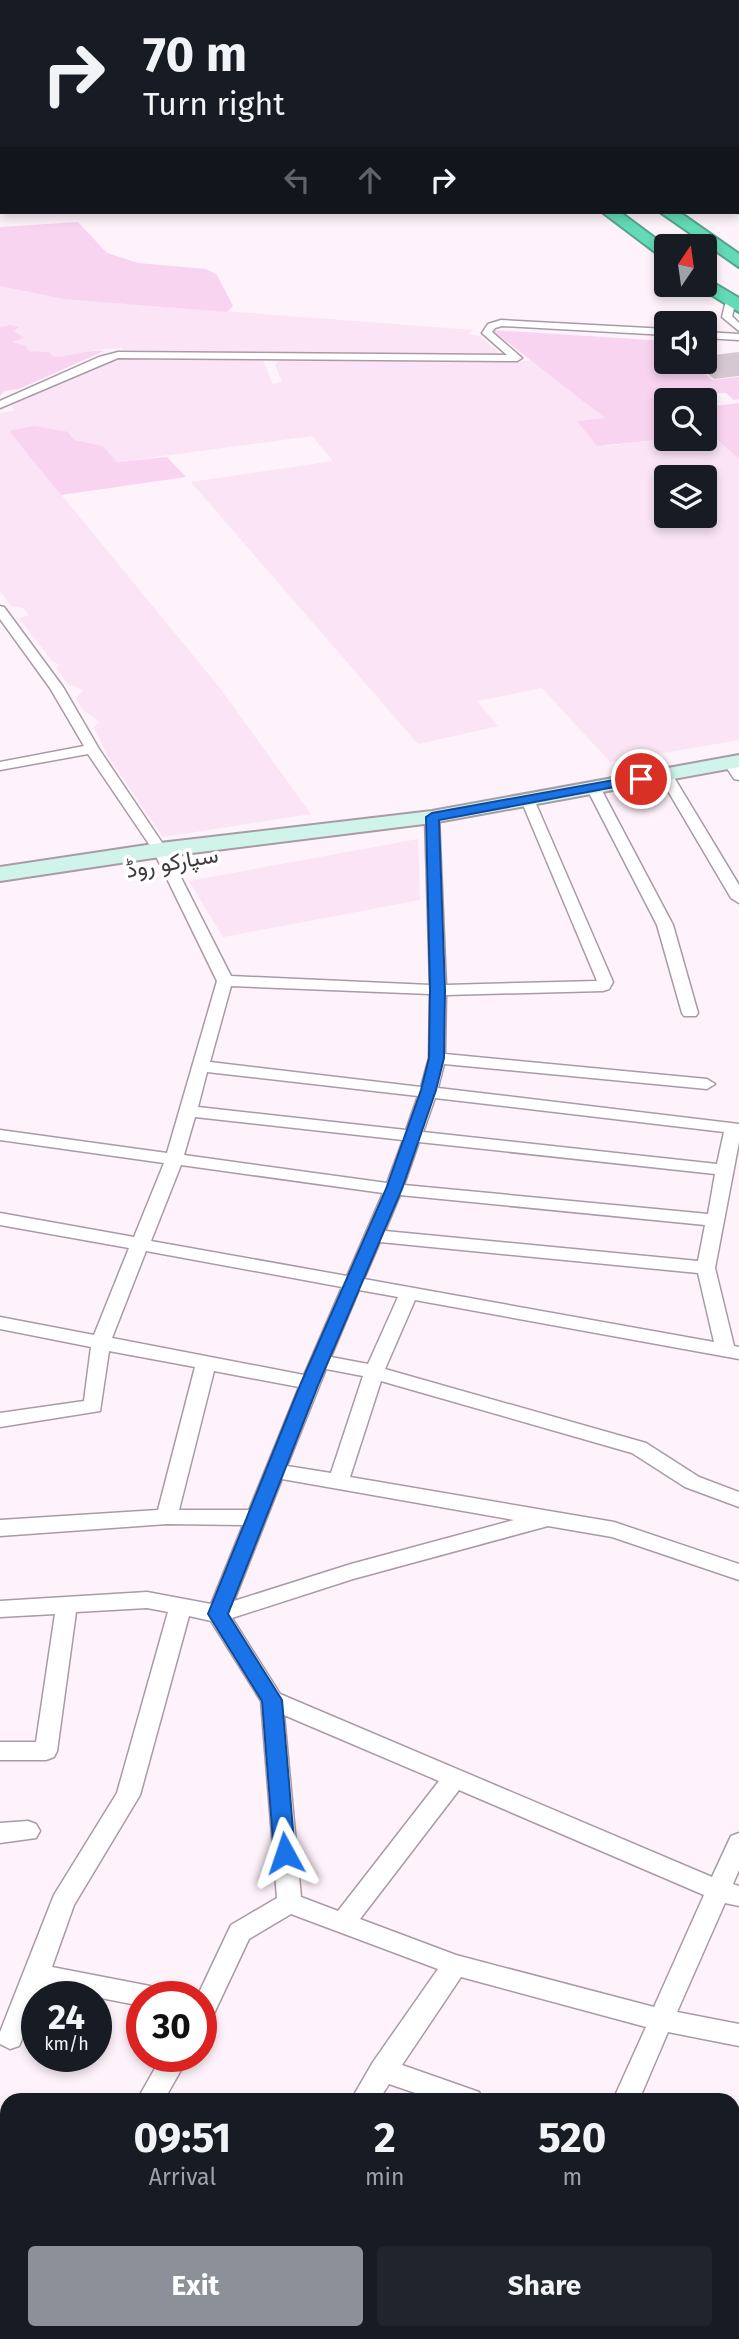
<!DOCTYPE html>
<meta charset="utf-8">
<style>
:root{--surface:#171b24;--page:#20242c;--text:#f1f3f6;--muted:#9ea1a6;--accent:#8c9099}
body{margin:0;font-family:"Fira Sans",Vazirmatn,sans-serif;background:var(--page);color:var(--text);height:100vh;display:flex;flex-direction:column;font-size:26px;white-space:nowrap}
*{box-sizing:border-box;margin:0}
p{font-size:23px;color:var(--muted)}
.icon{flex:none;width:38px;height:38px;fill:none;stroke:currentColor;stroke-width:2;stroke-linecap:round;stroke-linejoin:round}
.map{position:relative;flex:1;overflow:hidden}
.sheet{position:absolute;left:0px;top:2093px;width:740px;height:247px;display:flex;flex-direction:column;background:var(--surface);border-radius:21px 21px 0 0;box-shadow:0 4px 10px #0003}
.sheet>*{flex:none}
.top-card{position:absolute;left:0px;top:0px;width:740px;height:214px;box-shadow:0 4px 10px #0003;background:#171b24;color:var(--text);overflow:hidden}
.needle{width:46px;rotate:13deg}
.fabs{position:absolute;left:654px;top:234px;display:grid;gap:14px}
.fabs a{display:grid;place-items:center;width:63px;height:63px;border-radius:7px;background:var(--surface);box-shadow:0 4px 10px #0003;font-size:35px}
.speed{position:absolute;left:21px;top:1981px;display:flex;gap:14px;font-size:35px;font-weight:700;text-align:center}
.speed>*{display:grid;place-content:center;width:91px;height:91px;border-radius:50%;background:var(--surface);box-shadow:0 4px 10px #0003;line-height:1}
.speed small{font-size:18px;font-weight:400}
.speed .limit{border:10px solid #d22;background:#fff;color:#111}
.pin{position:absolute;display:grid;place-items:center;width:60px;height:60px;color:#fff;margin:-30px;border:4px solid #fff;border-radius:50%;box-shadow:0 2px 7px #0007}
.me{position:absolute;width:77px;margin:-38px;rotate:355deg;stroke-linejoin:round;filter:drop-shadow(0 0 5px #0008)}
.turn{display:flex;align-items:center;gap:24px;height:147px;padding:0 28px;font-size:32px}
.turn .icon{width:91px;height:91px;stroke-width:2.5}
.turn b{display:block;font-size:49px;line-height:60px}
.lanes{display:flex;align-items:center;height:66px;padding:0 28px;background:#0003;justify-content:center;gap:35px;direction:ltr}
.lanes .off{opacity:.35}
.eta{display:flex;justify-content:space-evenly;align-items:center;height:119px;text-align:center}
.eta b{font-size:42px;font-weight:700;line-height:49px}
.cta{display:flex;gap:14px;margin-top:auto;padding:14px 28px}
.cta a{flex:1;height:80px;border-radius:7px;background:var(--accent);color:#fff;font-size:28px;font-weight:700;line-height:80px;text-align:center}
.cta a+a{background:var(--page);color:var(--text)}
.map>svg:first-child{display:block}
</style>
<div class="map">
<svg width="739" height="2339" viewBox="0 0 739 2339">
<rect width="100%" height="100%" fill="#fef2fb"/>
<g fill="#fae4f5" fill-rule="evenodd">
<polygon points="0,286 63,299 474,330 468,334 480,336 501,355 124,350 121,348 95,350 75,357 54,357 49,352 29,351 11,342 24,338 14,331 18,328 0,327"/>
<path d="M285 358 533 361 606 418V446L667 439H705V434H711L739 459V740L610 762 542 688 477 701 498 726 418 744 191 482 333 461 312 436 117 462 103 446 9 431 219 687 311 814 163 837 107 755 94 727 100 722 83 710 76 698 84 690 68 684 56 668 60 665 52 661 19 618 28 615 24 608 11 606 0 591V413L15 411 11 405 108 360H255L263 361 273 384 282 382 275 364ZM667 478H705V516H667Z"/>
<polygon points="418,839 420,900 223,937 189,881"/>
</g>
<g fill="#f9d4f1">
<polygon points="78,222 107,253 138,263 206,269 217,275 233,306 227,312 63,299 0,286 0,227"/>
<path d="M10 325 19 327 14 331 24 338 12 342 26 346 29 351 49 352 54 357C71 357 88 349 104 351L19 389 4 391 0 396V327Z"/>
<polygon points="492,330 667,341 667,362 693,362 712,380 739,377 739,399 734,400 726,393 677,395 677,401 667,401 667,439 597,446 577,421 605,418"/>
<polygon points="739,403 739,459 711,434 705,434 705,407"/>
<polygon points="34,426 68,432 74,440 103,446 117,462 167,457 186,477 61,495 9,431"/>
</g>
<polygon fill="#d6c7d2" points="739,352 739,376 714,379 705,371 705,356"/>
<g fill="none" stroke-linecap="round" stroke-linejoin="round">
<g stroke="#a99ba6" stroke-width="3">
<g id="street">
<polygon points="436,0 465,0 433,2"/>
<rect x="738" y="56" width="1" height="4"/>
<polygon points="738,207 739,213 735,212 738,212"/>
<polygon points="731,298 736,301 732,316 739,323 739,331 722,317 726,301"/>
<polygon points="501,320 667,329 667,335 502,326 495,328 492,332 522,358 517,361 118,358 0,408 0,401 99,357 118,352 507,355 482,333 488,324"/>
<polygon points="705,332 739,334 739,340 705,338"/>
<path d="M0 606 4 607 63 687 99 749 167 850 231 976 430 985 425 817 432 813 439 817 446 985 597 981 521 800 523 797H533L613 982 609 989 603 991 446 995 445 1054 707 1079 715 1084 707 1089 444 1064 438 1088 739 1124V1142L715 1268 734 1346 739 1347V1359L415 1300 385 1369 646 1443 699 1477 739 1492V1507L685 1487 632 1453 381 1381 350 1477 614 1522 739 1564V1580L612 1537 548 1526 353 1579 232 1618 280 1694 712 1877 731 1836 739 1833V1870L733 1884 739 1886V1906L725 1903 677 2012 739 2024V2046L668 2032 639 2100H613L646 2027 461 1977 402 2065 479 2092 483 2100H436L389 2084 379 2100H351L373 2062 438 1969 291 1914 249 1939 210 2022 201 2025V1997H197L231 1925 277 1898 261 1701 211 1621 189 1616 140 1795 74 1905 52 1967 150 1986 159 1989 162 1997H142V2006L44 1987 40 1997H37V2005L19 2046 10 2049 0 2044V2032L54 1895 117 1793 168 1612 147 1608 76 1612 57 1751 54 1757 46 1760H0V1742H36L55 1614 0 1617V1601L147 1592 211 1604 243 1525 167 1524 0 1536V1520L158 1510 195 1367 109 1351 100 1411 0 1427V1413L84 1401 91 1347 0 1329V1317L94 1335 129 1248 0 1225V1213L134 1237 164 1163 0 1140V1130L167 1153 217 981 153 850 88 754 0 770V762L84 746 50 688 0 619ZM231 986 430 994 429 1058 421 1087 210 1062ZM207 1072 418 1096 406 1130 198 1107ZM435 1098 724 1132 717 1164 423 1132ZM195 1117 403 1140 387 1183 184 1155ZM419 1142 715 1174 708 1214 404 1185ZM181 1165 383 1193 347 1276 151 1241ZM400 1195 705 1225 698 1261 385 1231ZM380 1242 698 1273 714 1342 364 1279ZM146 1251 342 1287 304 1375 112 1338ZM359 1290 398 1297 368 1364 331 1357ZM326 1369 363 1376 331 1473 287 1466ZM214 1371 299 1387 249 1510H179ZM282 1479 514 1520 351 1564 234 1601ZM284 1715 439 1781 338 1911 301 1897ZM459 1790 704 1895 654 2007 456 1955 360 1919Z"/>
<polygon points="730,758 739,765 739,780 734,779 723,762"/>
<polygon points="665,770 672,774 739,885 739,903 731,898 658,774"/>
<polygon points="593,783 600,787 673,925 698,1013 696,1016 684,1016 682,1013 657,925 586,787"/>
<polygon points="28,1821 36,1824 40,1831 36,1838 0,1843 0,1823"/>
<polygon points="162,2056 189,2056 164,2100 137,2100"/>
<polygon points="7,2137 7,2161 0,2162 0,2138"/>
<polygon points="733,2141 739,2143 739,2167 733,2165"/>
<polygon points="733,2307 739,2308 739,2336 728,2333 733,2333"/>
<polygon points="183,2333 211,2333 208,2339 180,2339"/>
<polygon points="512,2333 541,2333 538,2339 509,2339"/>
</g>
</g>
<g stroke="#a99ba6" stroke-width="4">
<polygon id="secondary" points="739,755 739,767 432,823 160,857 0,881 0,867 160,843 432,811"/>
</g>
<g stroke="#57a38d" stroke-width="4">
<g id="highway">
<polygon points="325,0 340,0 341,2 327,2"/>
<polygon points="381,0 395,0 396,2 383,2"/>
<polygon points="602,212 620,212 667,247 667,261"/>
<polygon points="660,212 679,212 739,254 739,267"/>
<polygon points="705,278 739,298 739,312 699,287 705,285"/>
</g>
</g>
<use href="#street" fill="#fff" fill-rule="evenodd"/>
<use href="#secondary" fill="#d0f4e9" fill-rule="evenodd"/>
<use href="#highway" fill="#63dbb7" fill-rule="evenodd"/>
</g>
<polygon fill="#1a73e8" stroke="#114b97" stroke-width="2" points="641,775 647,779 646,781 439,820 445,990 444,1058 436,1090 402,1189 319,1383 228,1614 282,1700 295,1853 292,1859 285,1862 277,1859 274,1853 262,1701 208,1614 301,1383 386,1189 421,1090 429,1058 430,990 426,817 432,813"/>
<g text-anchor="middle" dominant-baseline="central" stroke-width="7" stroke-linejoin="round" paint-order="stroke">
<g font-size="23" fill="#403a3f" stroke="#fff">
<text transform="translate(172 862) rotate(-10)">سپارکو روڈ</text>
</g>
</g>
</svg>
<div class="fabs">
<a><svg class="needle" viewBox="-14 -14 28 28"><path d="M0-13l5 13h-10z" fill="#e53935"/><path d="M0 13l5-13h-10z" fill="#9ea1a6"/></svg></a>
<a><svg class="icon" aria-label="sound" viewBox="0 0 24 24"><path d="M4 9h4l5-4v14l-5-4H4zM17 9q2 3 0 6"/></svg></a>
<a><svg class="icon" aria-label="search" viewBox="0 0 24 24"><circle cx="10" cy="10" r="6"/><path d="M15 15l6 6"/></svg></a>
<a><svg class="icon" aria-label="layers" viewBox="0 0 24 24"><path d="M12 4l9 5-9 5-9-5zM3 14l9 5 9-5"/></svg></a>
</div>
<div class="speed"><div>24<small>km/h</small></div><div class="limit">30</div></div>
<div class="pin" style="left:641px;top:779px;background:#d93025"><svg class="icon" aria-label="arrive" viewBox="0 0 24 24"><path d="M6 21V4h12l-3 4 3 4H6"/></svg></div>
<svg class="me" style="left:285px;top:1853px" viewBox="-20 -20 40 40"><path d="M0-17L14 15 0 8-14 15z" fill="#1a73e8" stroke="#fff" stroke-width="4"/></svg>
<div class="top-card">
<div class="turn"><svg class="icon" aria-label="right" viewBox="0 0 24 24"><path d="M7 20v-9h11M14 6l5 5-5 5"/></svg><div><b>70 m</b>Turn right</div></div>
<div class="lanes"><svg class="icon off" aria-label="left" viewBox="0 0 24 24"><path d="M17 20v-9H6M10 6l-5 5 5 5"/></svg><svg class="icon off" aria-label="ahead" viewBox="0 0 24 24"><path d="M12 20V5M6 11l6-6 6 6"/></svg><svg class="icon" aria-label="right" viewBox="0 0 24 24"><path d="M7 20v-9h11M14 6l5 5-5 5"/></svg></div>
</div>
<section class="sheet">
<div class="eta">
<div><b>09:51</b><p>Arrival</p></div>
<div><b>2</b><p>min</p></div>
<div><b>520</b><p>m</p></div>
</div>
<div class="cta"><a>Exit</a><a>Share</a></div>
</section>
</div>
